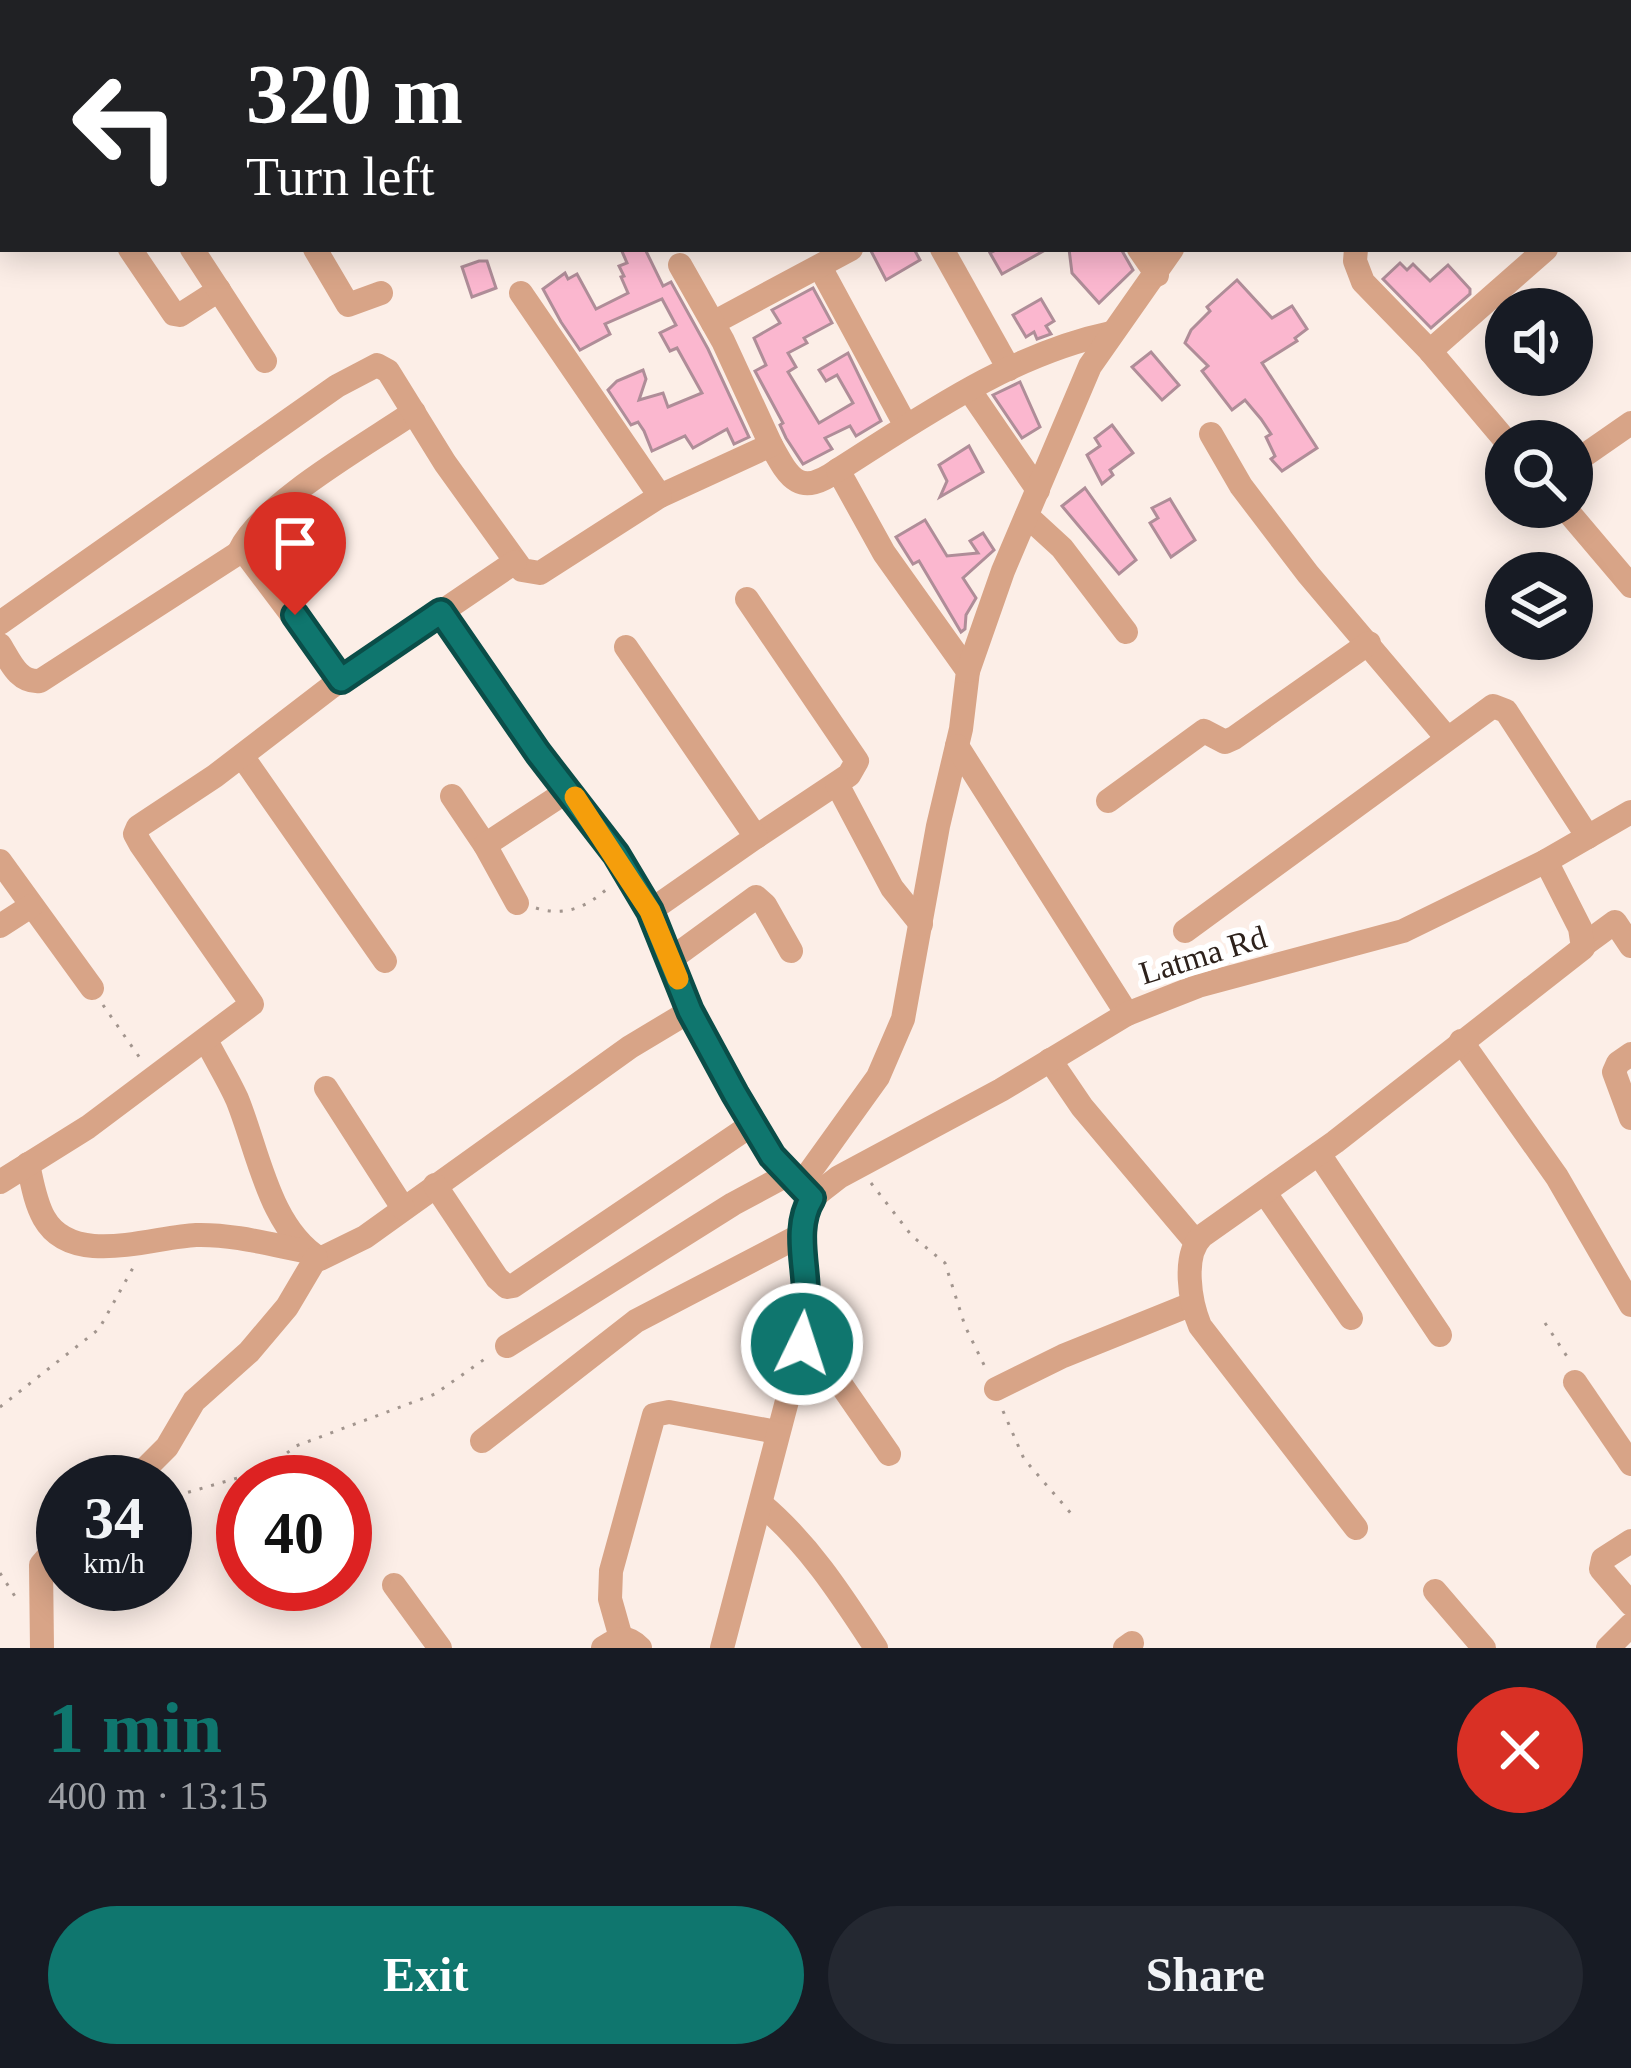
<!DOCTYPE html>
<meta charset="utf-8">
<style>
:root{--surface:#171b24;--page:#242831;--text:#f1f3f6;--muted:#9ea1a6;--accent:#0f766e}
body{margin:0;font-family:Georgia,serif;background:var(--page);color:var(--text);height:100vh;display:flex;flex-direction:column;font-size:45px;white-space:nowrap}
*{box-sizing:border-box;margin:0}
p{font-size:39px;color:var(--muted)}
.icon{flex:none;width:66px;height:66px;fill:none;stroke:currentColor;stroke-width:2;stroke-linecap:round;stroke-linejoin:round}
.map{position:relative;height:1648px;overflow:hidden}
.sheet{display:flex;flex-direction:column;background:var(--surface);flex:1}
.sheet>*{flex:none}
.banner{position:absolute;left:0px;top:0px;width:1632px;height:252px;box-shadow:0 6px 30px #0003;background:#202124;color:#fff;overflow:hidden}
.tools{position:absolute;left:1485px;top:288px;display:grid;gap:24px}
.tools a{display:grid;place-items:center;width:108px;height:108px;border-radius:50%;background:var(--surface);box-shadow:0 6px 30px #0003;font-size:60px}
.speed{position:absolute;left:36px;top:1455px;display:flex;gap:24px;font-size:60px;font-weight:700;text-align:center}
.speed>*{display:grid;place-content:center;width:156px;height:156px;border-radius:50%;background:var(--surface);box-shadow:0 6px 30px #0003;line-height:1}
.speed small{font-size:30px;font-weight:400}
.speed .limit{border:18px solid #d22;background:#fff;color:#111}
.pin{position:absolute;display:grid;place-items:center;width:102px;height:102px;color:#fff;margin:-123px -51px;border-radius:50% 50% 50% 0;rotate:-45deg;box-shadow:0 0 12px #0007}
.pin .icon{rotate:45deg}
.me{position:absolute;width:132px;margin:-66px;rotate:4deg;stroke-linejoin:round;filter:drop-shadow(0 0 9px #0008)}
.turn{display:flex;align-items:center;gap:42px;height:252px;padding:0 48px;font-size:54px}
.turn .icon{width:156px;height:156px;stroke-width:2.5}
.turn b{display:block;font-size:84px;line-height:102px}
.round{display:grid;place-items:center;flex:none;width:126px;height:126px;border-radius:63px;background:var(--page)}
.head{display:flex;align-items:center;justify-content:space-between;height:204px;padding:0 48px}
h1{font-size:72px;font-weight:700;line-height:90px;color:var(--accent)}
.button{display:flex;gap:24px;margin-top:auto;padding:24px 48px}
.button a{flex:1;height:138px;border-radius:72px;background:var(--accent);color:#fff;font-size:48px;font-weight:700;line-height:138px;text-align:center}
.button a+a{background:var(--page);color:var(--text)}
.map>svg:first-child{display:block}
</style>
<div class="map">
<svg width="1631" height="1648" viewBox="0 0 1631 1648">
<rect width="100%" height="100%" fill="#fceee7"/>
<g fill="#fbb7cf" stroke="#af8d98" stroke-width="3">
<polygon points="621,249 645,249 663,286 671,282 708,349 749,437 734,444 727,429 693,448 685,436 652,451 644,431 638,422 631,425 608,390 617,381 643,370 646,379 639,400 663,393 668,407 702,393 677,348 670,351 660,333 676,325 662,299 605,324 610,334 580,350 561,322 543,289 565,273 568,279 577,274 596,309 628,293 621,277 624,276 619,266 627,263"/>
<polygon points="870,249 914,249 920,260 886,280"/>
<polygon points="998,249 1047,249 1002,274 990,253"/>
<polygon points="1069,249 1121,249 1133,270 1099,303 1072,273"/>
<polygon points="479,261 487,261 496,288 472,297 462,267"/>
<polygon points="1400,263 1407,270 1413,264 1430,281 1448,265 1470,289 1470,294 1431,328 1383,279"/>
<polygon points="1237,280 1272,318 1292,306 1307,329 1295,338 1297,341 1262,363 1317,448 1282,471 1271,459 1275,456 1266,437 1271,434 1261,419 1245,400 1232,410 1202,371 1208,366 1185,343 1191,330 1210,311 1207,307"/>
<polygon points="813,288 832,323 804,338 807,343 788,353 796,367 788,372 819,423 853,403 837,375 826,381 819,370 848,353 881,421 856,436 850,426 825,438 832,449 803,464 786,438 780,425 783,423 755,371 766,365 754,338 780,323 772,310"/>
<polygon points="1041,299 1054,321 1046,326 1051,334 1037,339 1034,332 1026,337 1013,315"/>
<polygon points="1151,352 1179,385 1162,400 1132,367"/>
<polygon points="1020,382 1040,427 1022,438 993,395"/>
<polygon points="1112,425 1133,453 1110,470 1113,475 1102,484 1087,455 1100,446 1095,438"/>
<polygon points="969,446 983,472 940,497 947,481 939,465"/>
<polygon points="1085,488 1136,560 1119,574 1062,506"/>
<polygon points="1170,499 1195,540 1171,557 1150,523 1158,518 1152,508"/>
<polygon points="925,520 947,556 978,553 970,541 983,533 994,550 963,578 976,598 966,615 965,629 961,632 919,561 913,564 896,537"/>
</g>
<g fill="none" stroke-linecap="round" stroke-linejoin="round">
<g stroke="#a2958e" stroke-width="3" stroke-dasharray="3 9" stroke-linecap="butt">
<path d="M536 908C565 917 587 907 608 888"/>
<polyline points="103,1005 142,1061"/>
<polyline points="871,1183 912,1236 945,1263 965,1326 986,1369"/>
<polyline points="1545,1323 1570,1361"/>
<polyline points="0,1407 99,1329 134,1266"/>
<polyline points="1003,1411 1024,1459 1075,1518"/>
<polyline points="165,1499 265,1470 296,1446 435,1394 489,1356"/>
<polyline points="0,1573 18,1601"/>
</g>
<g stroke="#d8a487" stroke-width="24">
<polyline points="734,0 735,3"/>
<polyline points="1576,0 1579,3"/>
<polyline points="35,3 43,0"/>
<polyline points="595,3 605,0"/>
<polyline points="1387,3 1391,0"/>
<polyline points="0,15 3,14"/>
<polyline points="1629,65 1631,68"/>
<polyline points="0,83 3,82"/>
<polyline points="1629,176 1631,174"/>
<polyline points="130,249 174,314 180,315 219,290"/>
<polyline points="192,249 265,361"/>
<polyline points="315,249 348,305 381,293"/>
<polyline points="942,249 1009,369"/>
<polyline points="1139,249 1157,275"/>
<polyline points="1356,249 1355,261 1363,282 1430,351 1506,441"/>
<polyline points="820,267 906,426"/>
<polyline points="713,323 851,249"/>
<polyline points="1430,351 1546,249"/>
<polyline points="970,391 1038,490"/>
<polyline points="1211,434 1241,486 1308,574 1447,738"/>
<path d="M771 445C790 480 800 497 838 470L884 553 968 671 961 729 938 826 903 1019 878 1077 799 1187"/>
<polyline points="1572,464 1631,423"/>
<path d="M838 470C923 416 1011 354 1111 333"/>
<polyline points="660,496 771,445 723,341 680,265"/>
<polyline points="1564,507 1631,586"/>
<polyline points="1027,516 1062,548 1126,632"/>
<path d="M240 550C262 503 369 443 414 412"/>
<polyline points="747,599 857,761 849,775 756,837"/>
<polyline points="441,612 538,753 616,854 650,911 690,1011 735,1094 772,1156 810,1197"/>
<polyline points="0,623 337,386 377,365 388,371 445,463 522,570 540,573 660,496 521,293"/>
<path d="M0 645C10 661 18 683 40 681L243 550 341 680"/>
<polyline points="626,647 756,837 650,911"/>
<polyline points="968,671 1003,571 1090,366 1172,249"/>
<polyline points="957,746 1127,1014"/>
<polyline points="242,756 385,961"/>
<polyline points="837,784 892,888 921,924"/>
<polyline points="452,796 485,845"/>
<polyline points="1108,801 1204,731 1225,742 1234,738 1369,643"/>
<polyline points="0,861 92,988"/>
<polyline points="517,903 485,845 569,790"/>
<polyline points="0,926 31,906"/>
<polyline points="1185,931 1493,706 1506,711 1588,837"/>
<polyline points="1585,944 1615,922 1631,946"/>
<polyline points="671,959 756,897 765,905 791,951"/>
<path d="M206 1040C216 1060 228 1079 237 1099 258 1150 269 1228 320 1259L365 1237 630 1047 690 1011"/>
<polyline points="1461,1041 1557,1177 1631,1305"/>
<polyline points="1631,1054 1618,1063 1614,1072 1631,1118"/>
<polyline points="1050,1060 1082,1107 1195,1241"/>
<polyline points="326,1088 403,1208"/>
<polyline points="1319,1154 1440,1335"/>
<path d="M28 1164C32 1182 35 1202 44 1218 72 1268 152 1237 196 1235 234 1234 272 1245 309 1252"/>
<polyline points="0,1182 88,1127 252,1004 141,845 135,834 138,827 215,776 331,687 515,562"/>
<polyline points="435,1185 497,1278 507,1287 513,1286 753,1124"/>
<polyline points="1265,1193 1351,1318"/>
<polyline points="507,1346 733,1204 787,1175"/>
<polyline points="801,1347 833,1373 889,1454"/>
<polyline points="1575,1382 1631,1464"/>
<polyline points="996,1389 1063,1356 1192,1304"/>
<polyline points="482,1441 636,1321 801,1235"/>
<polyline points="132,1482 167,1447 194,1401 249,1352 287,1307 316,1258"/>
<path d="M761 1504C809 1544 842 1596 876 1648"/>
<path d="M1356 1528 1200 1326C1190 1302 1182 1255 1202 1236L1335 1142 1583 948 1580 928 1546 861"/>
<polyline points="1631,1541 1603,1559 1601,1569 1631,1604"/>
<polyline points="394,1585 440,1648"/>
<polyline points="1435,1591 1484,1648"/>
<polyline points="621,1638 610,1599 611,1571 654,1415 669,1412 777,1432"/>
<polyline points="42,1648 41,1565 63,1539"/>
<path d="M603 1648C618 1638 627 1634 640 1648"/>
<polyline points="722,1648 802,1344 806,1294 804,1216 812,1198 839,1177 1001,1090 1127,1014 1198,986 1403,931 1546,861 1631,812"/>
<polyline points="1125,1648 1132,1643"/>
<polyline points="1608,1648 1631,1625"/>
</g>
</g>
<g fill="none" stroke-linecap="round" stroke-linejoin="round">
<g stroke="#0a4d48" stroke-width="30">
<path id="route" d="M295 615 341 680 441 612 538 753 616 854 650 911 690 1011 735 1094 772 1156 812 1198C794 1227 806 1263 806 1295 807 1311 804 1328 802 1344"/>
</g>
<use href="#route" stroke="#0f766e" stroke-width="21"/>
<polyline stroke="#f59e0b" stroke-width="21" points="575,797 650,911 678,979"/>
</g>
<g text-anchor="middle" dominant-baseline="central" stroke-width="12" stroke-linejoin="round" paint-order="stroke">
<g font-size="33" fill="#2d211b" stroke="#fff">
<text transform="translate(1203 955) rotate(-17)">Latma Rd</text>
</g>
</g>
</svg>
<div class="tools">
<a><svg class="icon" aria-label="sound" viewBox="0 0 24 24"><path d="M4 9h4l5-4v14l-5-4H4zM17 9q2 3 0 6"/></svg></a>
<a><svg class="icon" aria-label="search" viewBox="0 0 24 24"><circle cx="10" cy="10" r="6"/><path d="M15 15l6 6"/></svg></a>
<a><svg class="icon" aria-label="layers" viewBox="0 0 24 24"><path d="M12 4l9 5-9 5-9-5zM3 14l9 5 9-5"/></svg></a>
</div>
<div class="speed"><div>34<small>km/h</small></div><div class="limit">40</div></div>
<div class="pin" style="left:295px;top:615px;background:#d93025"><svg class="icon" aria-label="arrive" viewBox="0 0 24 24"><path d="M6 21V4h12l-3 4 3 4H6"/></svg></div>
<svg class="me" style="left:802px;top:1344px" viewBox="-20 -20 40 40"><circle r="17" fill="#0f766e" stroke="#fff" stroke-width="3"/><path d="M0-11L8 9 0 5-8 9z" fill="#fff"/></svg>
<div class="banner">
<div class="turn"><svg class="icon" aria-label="left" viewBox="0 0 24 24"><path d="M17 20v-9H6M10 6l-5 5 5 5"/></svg><div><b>320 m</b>Turn left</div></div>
</div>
</div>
<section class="sheet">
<div class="head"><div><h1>1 min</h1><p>400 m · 13:15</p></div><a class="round" style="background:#d93025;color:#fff"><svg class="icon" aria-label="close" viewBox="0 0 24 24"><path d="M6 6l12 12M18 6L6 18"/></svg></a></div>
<div class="button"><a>Exit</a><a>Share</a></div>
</section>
